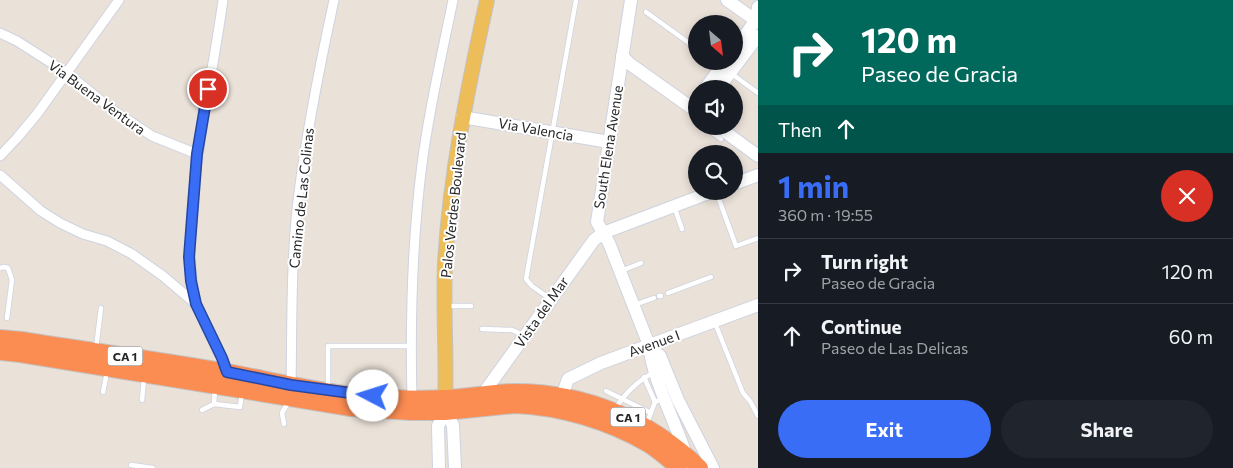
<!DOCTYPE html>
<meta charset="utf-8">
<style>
:root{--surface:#171b24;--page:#20242c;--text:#f1f3f6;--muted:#9ea1a6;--line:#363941;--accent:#396df6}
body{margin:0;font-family:Commissioner,sans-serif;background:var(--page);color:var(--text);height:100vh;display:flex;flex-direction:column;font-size:19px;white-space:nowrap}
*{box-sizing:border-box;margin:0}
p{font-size:16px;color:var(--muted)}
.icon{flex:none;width:28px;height:28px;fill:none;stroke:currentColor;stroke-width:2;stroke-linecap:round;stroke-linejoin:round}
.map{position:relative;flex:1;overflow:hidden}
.details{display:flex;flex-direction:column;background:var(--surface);width:475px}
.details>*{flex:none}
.top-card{background:#00695c;color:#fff;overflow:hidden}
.needle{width:32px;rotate:152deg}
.fabs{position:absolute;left:688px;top:15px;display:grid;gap:10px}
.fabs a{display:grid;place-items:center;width:55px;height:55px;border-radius:50%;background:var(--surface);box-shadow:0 2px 8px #0003;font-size:25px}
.pin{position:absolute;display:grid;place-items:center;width:42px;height:42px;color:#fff;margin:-21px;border:2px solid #fff;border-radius:50%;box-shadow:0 1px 5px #0007}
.me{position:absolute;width:55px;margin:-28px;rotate:275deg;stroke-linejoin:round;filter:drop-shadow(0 0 4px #0008)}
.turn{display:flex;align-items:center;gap:18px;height:105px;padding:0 20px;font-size:22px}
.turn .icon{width:65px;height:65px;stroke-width:2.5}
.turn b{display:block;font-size:35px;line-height:42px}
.then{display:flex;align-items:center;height:48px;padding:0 20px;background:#0003;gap:10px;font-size:19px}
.round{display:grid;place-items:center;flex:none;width:52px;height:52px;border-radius:26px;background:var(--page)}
.head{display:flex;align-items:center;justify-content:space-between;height:85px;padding:0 20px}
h1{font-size:30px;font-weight:700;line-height:38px;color:var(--accent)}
.action{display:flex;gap:10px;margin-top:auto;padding:10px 20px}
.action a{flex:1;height:58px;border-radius:30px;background:var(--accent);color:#fff;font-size:20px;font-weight:700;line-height:58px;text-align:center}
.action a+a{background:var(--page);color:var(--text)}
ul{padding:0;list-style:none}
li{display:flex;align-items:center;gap:15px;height:65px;padding:0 20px;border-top:1px solid var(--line)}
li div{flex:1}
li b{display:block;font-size:19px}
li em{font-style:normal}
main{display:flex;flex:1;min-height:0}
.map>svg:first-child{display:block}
</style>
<main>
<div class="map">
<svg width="758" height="468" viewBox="0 0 758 468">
<rect width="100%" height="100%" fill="#eae1d8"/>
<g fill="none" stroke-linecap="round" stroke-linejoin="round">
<g stroke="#ced3e0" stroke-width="6">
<g id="lane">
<polyline points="646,12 696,48"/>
<polyline points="732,74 758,93"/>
<polyline points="703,126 721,139"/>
<polyline points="716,191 736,246 758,238"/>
<polyline points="674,206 682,229"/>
<polyline points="0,268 4,267 8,268 12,280 7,318"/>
<polyline points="621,271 641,263"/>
<polyline points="668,293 711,277"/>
<polyline points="659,296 661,296"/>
<polyline points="549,298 532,286 526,279 576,0"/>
<polyline points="634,305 654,298"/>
<polyline points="448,306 471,306"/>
<polyline points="715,323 743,393 750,401 758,416"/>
<polyline points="482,329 512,330 523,335"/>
<polyline points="96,348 101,308"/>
<polyline points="644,377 655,402"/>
<polyline points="328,388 328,346 410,346"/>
<polyline points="606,391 651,413"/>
<polyline points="103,392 107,372"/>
<polyline points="142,400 144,378"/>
<polyline points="214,404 215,389"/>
<path d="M616 408C624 394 639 380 653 373"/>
<polyline points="202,410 214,404 240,407 242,393"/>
<polyline points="647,423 655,402 664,398"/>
<polyline points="284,424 282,413 289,401"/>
<polyline points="131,465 153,468"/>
</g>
</g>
<g stroke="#ced3e0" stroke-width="11">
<g id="street">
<polyline points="0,33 17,41 67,73 110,108 152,136 197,154"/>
<polyline points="0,156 17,138 37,114 119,0"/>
<polyline points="0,175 41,211 60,223 83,234 107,241 132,254 163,276 196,304 222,358 227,375"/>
<path d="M196 304C188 268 190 234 193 197 199 131 214 66 223 0"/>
<path d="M291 388C292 328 291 268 297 209 305 138 319 69 334 0"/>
<path d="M412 399C410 320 412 242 422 164 429 109 442 54 453 0"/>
</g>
</g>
<g stroke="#ced3e0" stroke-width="14">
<g id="secondary">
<path d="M631 0 597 222 609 243 649 345C653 381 675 420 686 455L685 459"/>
<polyline points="727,0 758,22"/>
<polyline points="734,50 756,20 758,7"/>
<polyline points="622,56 630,64 696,111"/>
<polyline points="705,89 725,61"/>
<polyline points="718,89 758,36"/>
<polyline points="462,117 609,142"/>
<polyline points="717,126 758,156"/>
<polyline points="734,184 758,175"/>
<polyline points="649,345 660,356 678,400 713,468"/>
<polyline points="483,394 594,240 603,233 714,191"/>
<polyline points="562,396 568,379 601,363 758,305"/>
<polyline points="445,412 453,425 455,468"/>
<polyline points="439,468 438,426 445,412"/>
</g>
</g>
<g stroke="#c3c3c3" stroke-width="16">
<path id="primary" d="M445 408C447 360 443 312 445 263 450 174 468 87 487 0"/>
</g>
<g stroke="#c3c3c3" stroke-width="18">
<g id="highway">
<path d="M0 338 22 340C90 351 159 360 227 372 270 380 311 390 354 395 384 398 414 400 445 398 469 397 492 392 516 392 586 392 650 420 700 468"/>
<path d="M0 352 20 354 351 408 411 412H445L515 405C561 407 608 421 648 444 659 451 669 460 679 468"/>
</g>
</g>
<use href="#lane" stroke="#fff" stroke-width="4.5"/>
<use href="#street" stroke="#fff" stroke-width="9"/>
<use href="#secondary" stroke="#fff" stroke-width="12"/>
<use href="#primary" stroke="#edbd5a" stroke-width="14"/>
<use href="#highway" stroke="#fb8c52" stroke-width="16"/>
</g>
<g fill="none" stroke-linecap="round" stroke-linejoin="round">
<g stroke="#2547a0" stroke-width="12">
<polyline id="route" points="208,89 197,154 189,257 191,281 196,304 222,358 227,372 291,385 373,396"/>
</g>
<use href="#route" stroke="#396df6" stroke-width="9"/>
</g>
<g text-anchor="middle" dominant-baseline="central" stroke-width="4" stroke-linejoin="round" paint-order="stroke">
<g fill="#fff" stroke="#686868" stroke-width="1">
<rect x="107.5" y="346.5" width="35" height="19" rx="4"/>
<rect x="610.5" y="407.5" width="35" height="19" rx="4"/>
</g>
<g font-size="12" font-weight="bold" fill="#272727">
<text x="125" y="356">CA 1</text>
<text x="628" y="417">CA 1</text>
</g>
<g font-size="14" fill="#272727" stroke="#fff">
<text transform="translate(97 97) rotate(36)">Via Buena Ventura</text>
<text transform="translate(536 129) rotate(10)">Via Valencia</text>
<text transform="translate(608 147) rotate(-81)">South Elena Avenue</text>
<text transform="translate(301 198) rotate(-84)">Camino de Las Colinas</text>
<text transform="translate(453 205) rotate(-84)">Palos Verdes Boulevard</text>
<text transform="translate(541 312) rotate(-55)">Vista del Mar</text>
<text transform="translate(654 343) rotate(-20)">Avenue I</text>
</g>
</g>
</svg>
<div class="fabs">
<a><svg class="needle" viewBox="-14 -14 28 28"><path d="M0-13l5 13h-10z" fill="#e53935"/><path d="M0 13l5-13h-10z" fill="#9ea1a6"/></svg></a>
<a><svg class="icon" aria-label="sound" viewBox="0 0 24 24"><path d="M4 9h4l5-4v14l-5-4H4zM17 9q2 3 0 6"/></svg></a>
<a><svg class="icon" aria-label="search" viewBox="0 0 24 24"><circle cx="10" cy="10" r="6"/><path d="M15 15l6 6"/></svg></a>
</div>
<div class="pin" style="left:208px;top:89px;background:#d93025"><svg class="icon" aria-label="arrive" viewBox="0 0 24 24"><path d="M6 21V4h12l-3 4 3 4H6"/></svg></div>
<svg class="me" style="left:373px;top:396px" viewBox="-20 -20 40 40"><circle r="19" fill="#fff"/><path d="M0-13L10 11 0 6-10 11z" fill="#396df6"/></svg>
</div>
<section class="details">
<div class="top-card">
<div class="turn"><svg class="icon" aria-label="right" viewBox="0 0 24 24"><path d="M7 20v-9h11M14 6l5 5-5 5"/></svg><div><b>120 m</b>Paseo de Gracia</div></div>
<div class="then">Then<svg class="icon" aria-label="ahead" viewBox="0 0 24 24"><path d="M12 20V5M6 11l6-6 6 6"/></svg></div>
</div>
<div class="head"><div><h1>1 min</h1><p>360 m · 19:55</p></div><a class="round" style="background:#d93025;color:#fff"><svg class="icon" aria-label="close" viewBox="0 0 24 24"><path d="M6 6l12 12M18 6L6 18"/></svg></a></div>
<ul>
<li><svg class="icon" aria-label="right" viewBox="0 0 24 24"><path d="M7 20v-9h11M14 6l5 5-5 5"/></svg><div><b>Turn right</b><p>Paseo de Gracia</p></div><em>120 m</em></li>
<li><svg class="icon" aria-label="ahead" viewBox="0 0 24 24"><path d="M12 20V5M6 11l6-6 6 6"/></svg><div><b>Continue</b><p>Paseo de Las Delicas</p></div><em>60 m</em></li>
</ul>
<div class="action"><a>Exit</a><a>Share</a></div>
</section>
</main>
